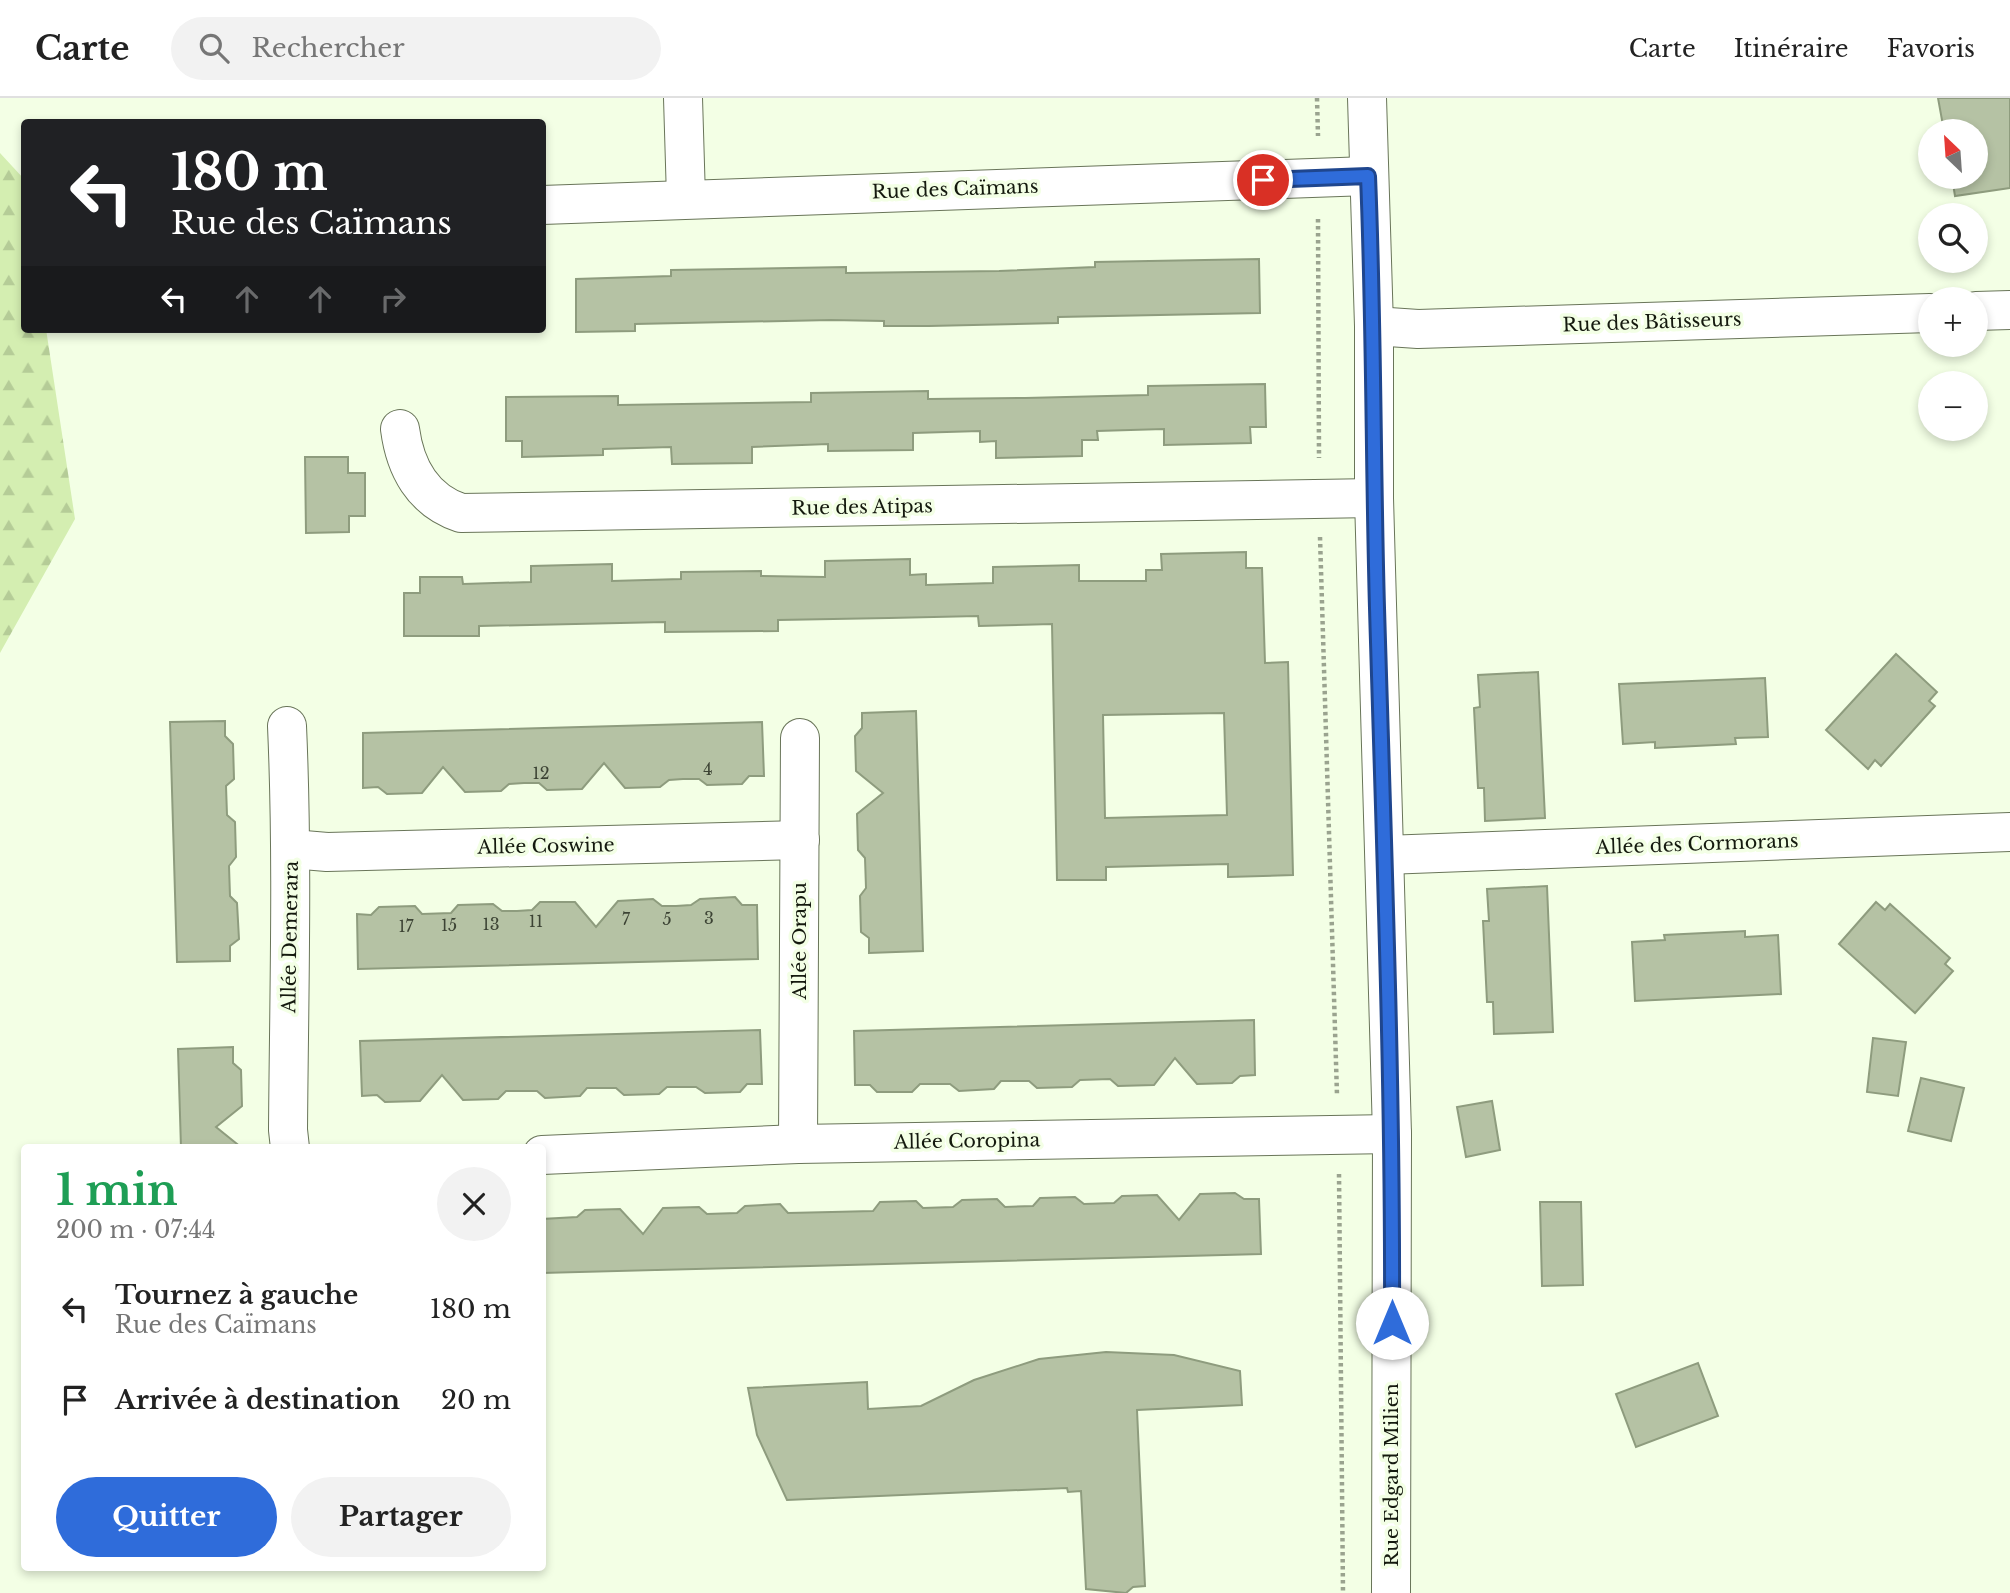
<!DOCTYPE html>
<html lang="fr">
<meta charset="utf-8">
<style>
:root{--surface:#fff;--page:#f2f2f2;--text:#222;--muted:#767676;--line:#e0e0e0;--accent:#2f6cda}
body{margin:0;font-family:"Libre Baskerville",serif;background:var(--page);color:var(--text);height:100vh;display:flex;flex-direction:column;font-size:26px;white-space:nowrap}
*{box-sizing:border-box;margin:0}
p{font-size:23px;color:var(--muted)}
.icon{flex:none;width:38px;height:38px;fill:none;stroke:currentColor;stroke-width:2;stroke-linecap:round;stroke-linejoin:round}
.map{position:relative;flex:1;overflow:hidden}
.side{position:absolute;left:21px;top:1046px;width:525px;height:427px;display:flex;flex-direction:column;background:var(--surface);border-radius:7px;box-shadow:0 4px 10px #0003}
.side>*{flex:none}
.guide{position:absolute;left:21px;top:21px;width:525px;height:214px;border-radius:7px;box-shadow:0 4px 10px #0003;background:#202124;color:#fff;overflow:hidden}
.needle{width:46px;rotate:335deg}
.fabs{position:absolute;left:1918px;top:21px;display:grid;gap:14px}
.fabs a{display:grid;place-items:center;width:70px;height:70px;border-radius:50%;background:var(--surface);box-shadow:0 4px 10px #0003;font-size:35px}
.pin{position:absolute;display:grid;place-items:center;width:60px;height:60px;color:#fff;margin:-30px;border:4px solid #fff;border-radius:50%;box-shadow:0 2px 7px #0007}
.me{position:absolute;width:77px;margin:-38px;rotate:0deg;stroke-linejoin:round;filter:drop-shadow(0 0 5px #0008)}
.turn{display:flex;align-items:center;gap:24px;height:147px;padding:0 35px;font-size:32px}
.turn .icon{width:91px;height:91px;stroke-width:2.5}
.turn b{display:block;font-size:49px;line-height:60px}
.lanes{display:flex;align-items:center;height:66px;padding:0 35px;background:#0003;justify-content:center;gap:35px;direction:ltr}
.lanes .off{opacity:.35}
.round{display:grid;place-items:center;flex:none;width:74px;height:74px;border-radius:37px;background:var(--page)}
.headline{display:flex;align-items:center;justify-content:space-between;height:119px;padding:0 35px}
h1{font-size:42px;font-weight:800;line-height:52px;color:#1e9e55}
.button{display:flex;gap:14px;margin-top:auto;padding:14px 35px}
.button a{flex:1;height:80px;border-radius:42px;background:var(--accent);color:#fff;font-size:28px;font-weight:800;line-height:80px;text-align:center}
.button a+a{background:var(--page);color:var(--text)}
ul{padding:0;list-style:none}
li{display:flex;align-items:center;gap:21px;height:91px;padding:0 35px}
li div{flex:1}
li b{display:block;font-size:26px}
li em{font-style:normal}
header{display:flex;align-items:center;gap:42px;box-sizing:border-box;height:98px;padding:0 35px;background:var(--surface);border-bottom:2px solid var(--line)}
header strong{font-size:33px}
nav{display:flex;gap:38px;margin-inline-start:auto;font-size:24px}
.search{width:490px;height:63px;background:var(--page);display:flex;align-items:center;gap:18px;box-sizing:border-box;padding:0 24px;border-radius:38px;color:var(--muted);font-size:26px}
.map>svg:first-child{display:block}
</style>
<header>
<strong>Carte</strong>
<div class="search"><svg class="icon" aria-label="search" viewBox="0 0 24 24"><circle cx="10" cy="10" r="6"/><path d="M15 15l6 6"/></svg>Rechercher</div>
<nav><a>Carte</a><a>Itinéraire</a><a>Favoris</a></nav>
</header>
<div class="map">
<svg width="2010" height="1495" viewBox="0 0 2010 1495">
<defs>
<pattern id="forest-firs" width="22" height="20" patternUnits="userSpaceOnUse" patternTransform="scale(1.75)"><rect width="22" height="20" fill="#d4eeb1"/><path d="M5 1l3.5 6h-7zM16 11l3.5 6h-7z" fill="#b5cc97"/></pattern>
</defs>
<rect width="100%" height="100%" fill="#f3ffe5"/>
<polygon fill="url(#forest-firs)" points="0,55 24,81 24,231 46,231 75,421 0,555"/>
<g fill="#b5c2a4" stroke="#8e9c7e" stroke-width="2" fill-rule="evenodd">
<polygon points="1938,0 2010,0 2010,90 1955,98 1952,79 1976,79 1976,33 1944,33"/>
<polygon points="1259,161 1260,215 1058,219 1058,225 929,228 884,228 884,223 831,222 635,226 635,233 576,234 576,181 671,178 671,172 846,169 846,175 999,173 1095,169 1095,164"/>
<polygon points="1265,286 1266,329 1250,329 1251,345 1164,347 1164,331 1097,333 1098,342 1082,342 1082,358 996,360 996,343 980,344 980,333 913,335 913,352 828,353 828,346 752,349 752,365 672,366 671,349 603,351 603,357 522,359 522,343 506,343 506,299 618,298 618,307 811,304 811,295 928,293 928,301 1025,300 1148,297 1148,288"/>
<polygon points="305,359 348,359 348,375 365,375 365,418 349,418 349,434 306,435"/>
<path d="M1246 454V470H1262L1265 565 1288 564 1293 777 1228 779V766L1106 769V782H1057L1052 526 979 528 978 518 889 520 778 522V533L665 534V524L479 528V538H404V495H420V479H462L463 486 531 484V468L612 466V483L681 481V474L761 473V478L825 479V463L910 461V477L926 476V487L993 485V469L1079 467V483H1146V472H1162L1161 456ZM1224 615 1227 717 1105 720 1103 617Z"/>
<polygon points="1896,556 1937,594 1929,603 1935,608 1881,668 1875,662 1868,671 1826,632"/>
<polygon points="1538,574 1545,720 1485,723 1484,690 1478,690 1474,610 1480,609 1478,577"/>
<polygon points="1765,580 1768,639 1735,640 1736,646 1655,650 1655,644 1623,646 1619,586"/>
<polygon points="916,613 923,853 869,855 869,840 861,834 860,798 866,790 865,760 858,752 857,716 883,695 856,673 855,638 862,630 862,615"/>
<polygon points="225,623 225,638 233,646 234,681 226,688 227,717 235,724 236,759 229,768 230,798 237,805 239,841 230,848 230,863 177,864 170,624"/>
<polygon points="762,624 764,678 749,678 742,686 707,687 699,681 683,681 669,682 660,689 625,690 604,665 582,691 547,692 539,685 524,685 509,686 501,693 465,694 443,669 422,695 387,696 378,689 363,690 363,635"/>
<polygon points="1547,788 1553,934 1494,936 1493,904 1487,904 1483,823 1489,823 1487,791"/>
<polygon points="735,799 742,807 757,807 758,861 358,871 357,816 371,817 379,809 415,808 422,816 451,815 458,807 493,806 502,813 517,813 532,812 540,804 575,804 596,829 618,803 653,801 662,808 676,808 691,807 700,801"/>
<polygon points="1876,804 1885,812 1890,806 1950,860 1945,866 1953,873 1915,915 1839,846"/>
<polygon points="1745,833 1745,839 1778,837 1781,896 1635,903 1632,844 1665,842 1664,837"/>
<polygon points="1254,922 1255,977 1240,978 1232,985 1197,986 1175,960 1154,987 1118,988 1110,981 1080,982 1072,989 1037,990 1029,983 1001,983 994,991 959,993 950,986 920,986 912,994 877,994 870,987 855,987 854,933"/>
<polygon points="760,932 762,986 747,986 740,994 705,995 696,989 667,989 659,996 624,997 616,990 587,990 580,998 545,1000 537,993 506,993 498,1001 463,1002 442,977 420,1003 385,1004 377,997 362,998 360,943"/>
<polygon points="1873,940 1906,944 1898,998 1867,994"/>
<polygon points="233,949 233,965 241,972 242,1008 216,1029 242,1050 181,1050 178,951"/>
<polygon points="1921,980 1964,990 1951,1043 1908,1033"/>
<polygon points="1492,1003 1500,1052 1466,1059 1457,1009"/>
<polygon points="1235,1095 1244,1101 1259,1101 1261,1156 542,1175 542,1121 577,1119 585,1112 620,1111 643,1136 663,1110 699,1109 707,1116 737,1115 745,1108 780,1106 788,1115 832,1114 873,1113 880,1104 916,1103 923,1110 953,1109 962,1102 997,1101 1005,1109 1033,1108 1040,1100 1075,1099 1084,1106 1114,1105 1122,1098 1157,1097 1179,1122 1200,1096"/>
<polygon points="1540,1104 1581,1104 1583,1187 1542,1188"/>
<polygon points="1106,1254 1174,1257 1240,1273 1242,1307 1137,1312 1145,1488 1133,1489 1126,1495 1086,1491 1081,1393 1068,1394 1067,1390 787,1402 757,1337 748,1290 867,1284 868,1311 921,1308 974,1282 1039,1261"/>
<polygon points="1698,1265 1718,1318 1636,1349 1616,1296"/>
</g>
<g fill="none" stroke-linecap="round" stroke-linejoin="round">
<g stroke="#697559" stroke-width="40">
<g id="minor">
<polyline points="683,0 686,100"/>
<polyline points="1367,0 1374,228 1374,400 1392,1036 1391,1495"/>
<polyline points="542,107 1368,78"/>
<polyline points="1976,213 2010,212"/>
<polyline points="1374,228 1418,231 1930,215"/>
<path d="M400 331C405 369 422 402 461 415L1374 400"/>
<path d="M287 628C293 763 289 897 288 1032L290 1050"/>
<polyline points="292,751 327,754 800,742"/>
<polyline points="1385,757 2010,734"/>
<polyline points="798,1046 800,640"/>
<polyline points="542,1057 798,1046 1392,1036"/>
</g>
</g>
<g stroke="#9aa38f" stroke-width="4.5" stroke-dasharray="3.5 3.5" stroke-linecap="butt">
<polyline points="1317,0 1318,38"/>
<polyline points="1318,121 1319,360"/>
<polyline points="1320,439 1337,997"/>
<polyline points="1339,1076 1343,1495"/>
</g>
<use href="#minor" stroke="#fff" stroke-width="38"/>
</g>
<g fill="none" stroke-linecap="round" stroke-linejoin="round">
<g stroke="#1f468e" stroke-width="18">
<path id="route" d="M1263 82 1368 78C1374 222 1373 366 1377 510 1384 749 1393 987 1392 1225"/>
</g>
<use href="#route" stroke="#2f6cda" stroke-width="12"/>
</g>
<g text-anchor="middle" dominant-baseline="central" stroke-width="7" stroke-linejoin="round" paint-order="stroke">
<g font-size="16" fill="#3c4334">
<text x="708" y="671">4</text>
<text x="541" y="675">12</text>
<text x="709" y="820">3</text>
<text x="626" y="821">7</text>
<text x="667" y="821">5</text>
<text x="536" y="823">11</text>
<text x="491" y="826">13</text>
<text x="449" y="827">15</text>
<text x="406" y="828">17</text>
</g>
<g font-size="19" fill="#14190e" stroke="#f3ffe5">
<text transform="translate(955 91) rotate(-2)">Rue des Caïmans</text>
<text transform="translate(1652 224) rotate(-2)">Rue des Bâtisseurs</text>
<text transform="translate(862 409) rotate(-1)">Rue des Atipas</text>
<text transform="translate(1697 746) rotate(-2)">Allée des Cormorans</text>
<text transform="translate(546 748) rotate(-1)">Allée Coswine</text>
<text transform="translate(290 839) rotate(-89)">Allée Demerara</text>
<text transform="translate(799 843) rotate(-90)">Allée Orapu</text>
<text transform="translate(967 1043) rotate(-1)">Allée Coropina</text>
<text transform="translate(1391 1377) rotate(-90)">Rue Edgard Milien</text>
</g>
</g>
</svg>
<div class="fabs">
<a><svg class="needle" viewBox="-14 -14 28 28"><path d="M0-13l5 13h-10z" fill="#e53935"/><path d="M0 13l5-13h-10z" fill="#767676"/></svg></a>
<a><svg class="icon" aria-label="search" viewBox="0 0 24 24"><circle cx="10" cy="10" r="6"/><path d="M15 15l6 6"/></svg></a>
<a>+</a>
<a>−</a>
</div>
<div class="pin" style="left:1263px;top:82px;background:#d93025"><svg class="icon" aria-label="arrive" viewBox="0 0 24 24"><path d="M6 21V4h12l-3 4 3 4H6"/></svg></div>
<svg class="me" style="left:1392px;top:1225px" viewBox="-20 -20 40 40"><circle r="19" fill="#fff"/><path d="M0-13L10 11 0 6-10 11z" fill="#2f6cda"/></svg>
<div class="guide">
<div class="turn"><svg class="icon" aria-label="left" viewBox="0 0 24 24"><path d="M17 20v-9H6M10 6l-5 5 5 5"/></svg><div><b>180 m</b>Rue des Caïmans</div></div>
<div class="lanes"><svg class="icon" aria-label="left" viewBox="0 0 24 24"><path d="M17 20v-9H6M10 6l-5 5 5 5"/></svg><svg class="icon off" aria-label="ahead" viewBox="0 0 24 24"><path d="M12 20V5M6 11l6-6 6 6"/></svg><svg class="icon off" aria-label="ahead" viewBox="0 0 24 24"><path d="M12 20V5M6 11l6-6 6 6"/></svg><svg class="icon off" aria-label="right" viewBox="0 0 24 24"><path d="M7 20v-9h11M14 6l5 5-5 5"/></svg></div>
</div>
<section class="side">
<div class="headline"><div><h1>1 min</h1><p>200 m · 07:44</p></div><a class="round"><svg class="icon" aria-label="close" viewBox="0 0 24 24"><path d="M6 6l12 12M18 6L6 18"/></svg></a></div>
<ul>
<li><svg class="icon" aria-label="left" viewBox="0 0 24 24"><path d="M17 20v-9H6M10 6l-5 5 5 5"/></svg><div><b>Tournez à gauche</b><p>Rue des Caïmans</p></div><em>180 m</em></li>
<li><svg class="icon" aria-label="arrive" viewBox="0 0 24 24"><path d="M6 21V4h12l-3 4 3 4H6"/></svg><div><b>Arrivée à destination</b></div><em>20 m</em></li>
</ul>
<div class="button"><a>Quitter</a><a>Partager</a></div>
</section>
</div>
